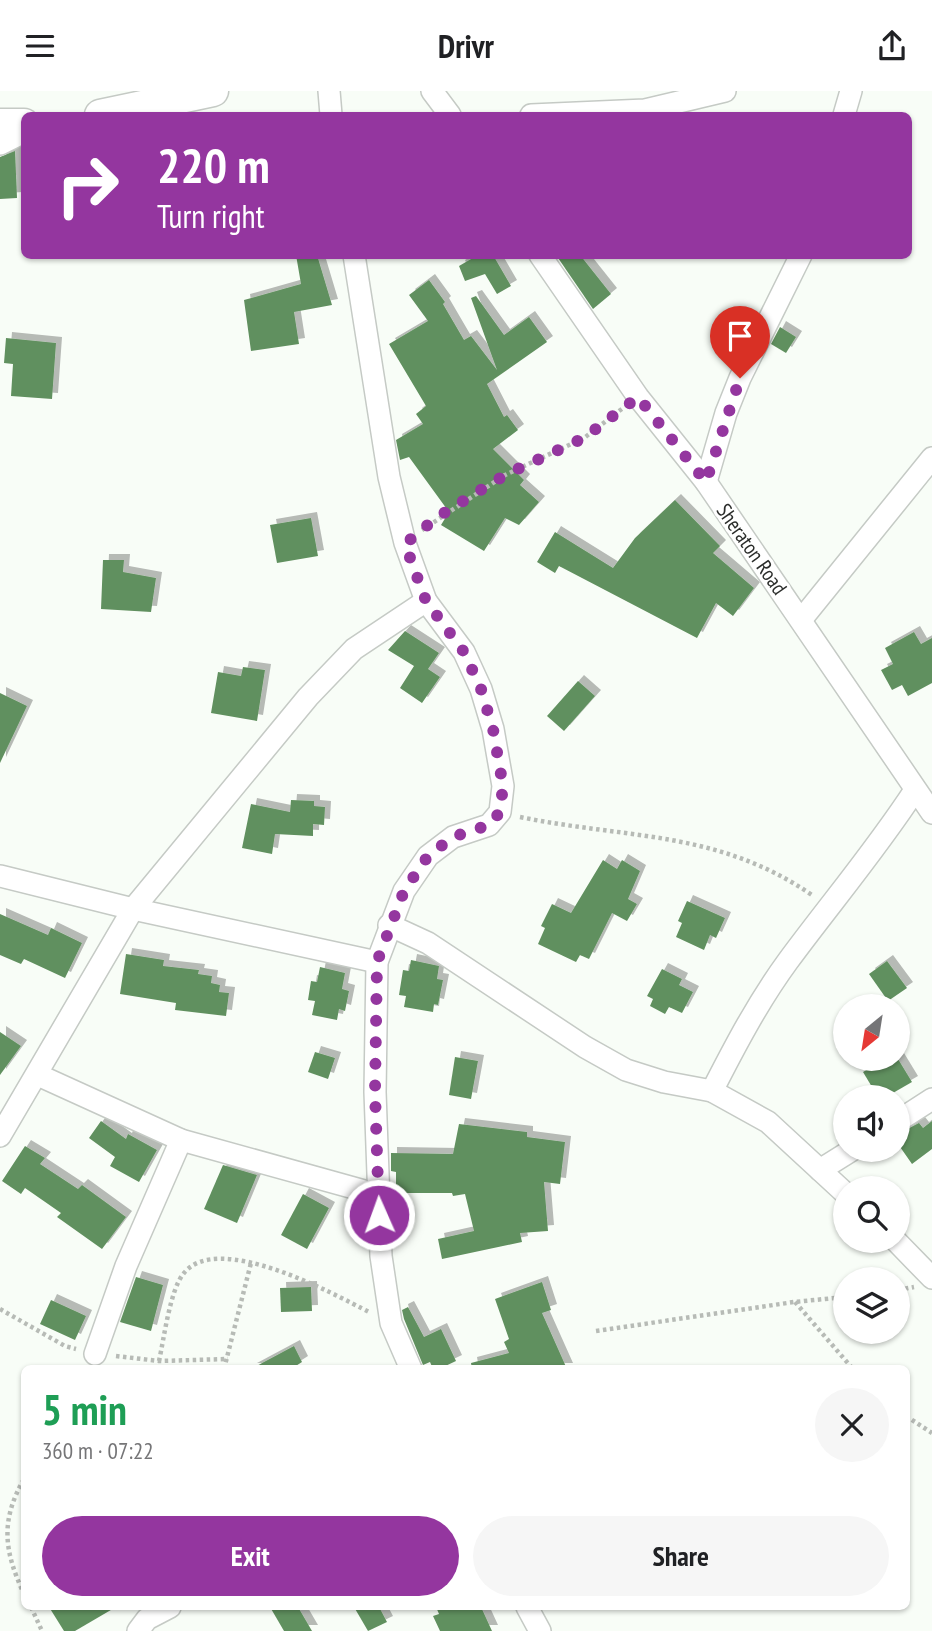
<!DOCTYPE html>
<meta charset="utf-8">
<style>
:root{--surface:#fff;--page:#f6f6f6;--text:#202124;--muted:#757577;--accent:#94369f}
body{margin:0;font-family:"PT Sans Narrow",sans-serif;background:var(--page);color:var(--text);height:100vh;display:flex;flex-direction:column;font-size:26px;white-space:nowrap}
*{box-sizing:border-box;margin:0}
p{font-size:23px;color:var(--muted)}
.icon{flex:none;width:38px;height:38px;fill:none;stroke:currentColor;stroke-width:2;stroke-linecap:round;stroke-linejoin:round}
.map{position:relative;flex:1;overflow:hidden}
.panel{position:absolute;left:21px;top:1274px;width:889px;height:245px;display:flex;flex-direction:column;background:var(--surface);border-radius:10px;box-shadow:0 2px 5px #0004}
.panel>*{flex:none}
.banner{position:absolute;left:21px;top:21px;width:891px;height:147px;border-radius:10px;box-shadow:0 2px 5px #0004;background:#94369f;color:#fff;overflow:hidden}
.needle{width:46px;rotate:210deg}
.buttons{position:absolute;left:833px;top:903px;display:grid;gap:14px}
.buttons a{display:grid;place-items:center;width:77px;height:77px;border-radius:50%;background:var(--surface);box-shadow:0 2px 5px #0004;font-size:35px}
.pin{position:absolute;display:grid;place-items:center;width:60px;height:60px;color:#fff;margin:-72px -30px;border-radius:50% 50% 50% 0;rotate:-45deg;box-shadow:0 0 7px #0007}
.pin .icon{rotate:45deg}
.me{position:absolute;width:77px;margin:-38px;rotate:358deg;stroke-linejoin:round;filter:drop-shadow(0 0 5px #0008)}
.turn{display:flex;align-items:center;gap:24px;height:147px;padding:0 21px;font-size:32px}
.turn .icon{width:91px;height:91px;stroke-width:2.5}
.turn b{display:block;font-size:49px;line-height:60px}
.round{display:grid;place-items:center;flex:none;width:74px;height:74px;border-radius:37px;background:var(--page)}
.overview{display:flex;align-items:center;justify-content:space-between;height:119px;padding:0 21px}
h1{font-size:42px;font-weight:600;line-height:52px;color:#1e9e55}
.action{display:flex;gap:14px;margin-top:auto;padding:14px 21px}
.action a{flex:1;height:80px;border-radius:42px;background:var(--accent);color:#fff;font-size:28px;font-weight:600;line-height:80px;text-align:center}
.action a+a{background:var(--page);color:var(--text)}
header{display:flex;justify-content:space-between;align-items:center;height:91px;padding:0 21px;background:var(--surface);font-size:32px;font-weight:600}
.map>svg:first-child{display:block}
</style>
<header><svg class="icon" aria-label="menu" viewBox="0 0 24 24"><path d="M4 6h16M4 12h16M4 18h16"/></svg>Drivr<svg class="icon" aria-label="share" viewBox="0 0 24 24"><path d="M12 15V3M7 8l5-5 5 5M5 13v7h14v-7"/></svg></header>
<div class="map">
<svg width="932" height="1540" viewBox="0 0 932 1540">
<defs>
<filter id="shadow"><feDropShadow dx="6" dy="-6" stdDeviation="0" flood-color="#0004"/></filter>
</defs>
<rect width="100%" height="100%" fill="#f8fdf7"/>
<g fill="#61905f" filter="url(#shadow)">
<polygon points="15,60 17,107 0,108 0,66"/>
<polygon points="296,164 317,164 332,214 294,221 299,253 251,260 244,209 301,193"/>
<polygon points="478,164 493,164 511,195 497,203 485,183 465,190 459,175"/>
<polygon points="556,164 580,164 611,203 593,218"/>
<polygon points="429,189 445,211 443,213 464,249 471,245 497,279 471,207 476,205 504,244 529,226 547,251 487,293 504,326 507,324 518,339 493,358 524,389 520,394 539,411 519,434 505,427 484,460 441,434 449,421 409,366 400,369 396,349 423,333 416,323 426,315 389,253 428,230 409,204"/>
<polygon points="780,236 796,246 786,262 771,253"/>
<polygon points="6,247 56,252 52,308 11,305 13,273 4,272"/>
<polygon points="675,409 720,455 713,462 754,497 733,525 716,512 697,547 559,475 555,482 537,471 555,441 613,477 635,447"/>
<polygon points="311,427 318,465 277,472 270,434"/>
<polygon points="103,469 124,469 123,481 156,487 151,521 101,518"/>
<polygon points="405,540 439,562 428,578 440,586 422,612 400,597 414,575 388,559"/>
<polygon points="914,541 921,553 932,547 932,592 908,605 902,594 892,599 881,579 893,573 885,557"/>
<polygon points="243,576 265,579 257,630 211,622 218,581 241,585"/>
<polygon points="578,590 595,605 564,640 547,625"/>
<polygon points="0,602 27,615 0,672"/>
<polygon points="291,709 314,710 314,715 325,716 324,734 313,733 313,745 275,743 272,763 242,757 251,713 290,721"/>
<polygon points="603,769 617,778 622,769 640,780 628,808 637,813 627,830 612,822 589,868 580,864 576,871 538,853 545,837 541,835 552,813 571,822"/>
<polygon points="687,810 725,827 716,847 710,844 704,859 676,846 682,832 678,830"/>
<polygon points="0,823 48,844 51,837 82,852 65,887 24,868 21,873 0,864"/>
<polygon points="126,863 164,869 163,875 199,879 198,883 212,885 211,892 220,894 219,901 229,902 226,925 175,919 176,912 120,903"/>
<polygon points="411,869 439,875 437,888 443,889 438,914 434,913 433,921 404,916 406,905 399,904 403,879 409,880"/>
<polygon points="887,870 907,897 888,910 869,883"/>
<polygon points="320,876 345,882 342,898 349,900 345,920 339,918 337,929 312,924 315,910 308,909 311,890 317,891"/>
<polygon points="662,878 682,888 679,894 693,901 682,922 669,916 665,923 650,915 653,908 647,905"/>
<polygon points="0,941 21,955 0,984"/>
<polygon points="315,961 335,967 328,988 308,981"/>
<polygon points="455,966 478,970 471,1008 449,1004"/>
<polygon points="885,968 898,968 912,991 886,1006 878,1006 863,981"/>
<polygon points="101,1030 126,1048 128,1043 157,1059 139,1091 110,1075 115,1066 89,1047"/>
<polygon points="932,1030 932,1058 912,1073 898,1053 898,1043 919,1032 923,1037"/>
<polygon points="459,1033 527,1041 527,1046 565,1051 560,1093 544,1091 548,1140 520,1142 522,1151 442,1168 438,1148 474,1140 465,1103 453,1105 452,1102 396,1102 396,1081 391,1080 391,1062 453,1063"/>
<polygon points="25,1055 45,1067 40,1073 78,1098 82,1094 126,1126 102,1158 57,1126 61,1122 25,1097 21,1103 2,1090"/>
<polygon points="223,1074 257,1084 237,1132 204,1118"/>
<polygon points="303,1103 329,1117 307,1158 281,1144"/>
<polygon points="136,1186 163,1194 151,1240 120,1231"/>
<polygon points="542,1191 551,1219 542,1222 567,1278 472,1278 471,1272 509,1262 504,1251 509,1248 495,1208"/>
<polygon points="311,1196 312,1220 281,1221 280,1197"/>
<polygon points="51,1209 86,1225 75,1249 40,1233"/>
<polygon points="408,1216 424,1246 441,1238 456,1270 439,1278 433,1278 430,1271 423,1274 404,1228 402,1219"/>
<polygon points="294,1255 302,1271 291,1278 251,1278"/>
<polygon points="49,1516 116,1516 75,1540 64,1540"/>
<polygon points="270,1516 298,1516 312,1540 284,1540"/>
<polygon points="354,1516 379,1516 387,1531 368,1540"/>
<polygon points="436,1516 481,1516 492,1540 440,1540 433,1525 439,1523"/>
</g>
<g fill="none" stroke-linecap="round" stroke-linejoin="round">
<g stroke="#c5cac5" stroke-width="24">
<g id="minor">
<polyline points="329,0 331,24"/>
<polyline points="432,0 450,24"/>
<polyline points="531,24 645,19 725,0"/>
<polyline points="844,24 851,0"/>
<polyline points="0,53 24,41"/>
<polyline points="354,164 389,386 405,452 426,510 464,561 481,598 493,638 503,695 500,721 489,734 453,746 428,765 404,800 377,871 375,1001 381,1165 391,1232 411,1278"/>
<polyline points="540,164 638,306 706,391 932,722"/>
<polyline points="706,391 726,322 740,287 801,164"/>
<polyline points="801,529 932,367"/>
<polyline points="0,785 133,818 377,871"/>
<polyline points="389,834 428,852 585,956 626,979 664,991 712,1000 768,1031 845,1102"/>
<polyline points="38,984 181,1049 379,1104"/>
<path d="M712 1000C735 955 758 911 788 870 830 813 876 759 915 699"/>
<polyline points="898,1030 932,1008"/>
<polyline points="0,1045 133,818 308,606 354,558 426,510"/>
<polyline points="820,1079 852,1059"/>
<polyline points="896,1150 932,1187"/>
<polyline points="95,1263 126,1175 181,1049"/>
<polyline points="527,1516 540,1540"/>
<polyline points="138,1540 147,1528 170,1516"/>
</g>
</g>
<g stroke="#c5cac5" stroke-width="33">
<g id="secondary">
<polyline points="100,24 213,0"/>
<polyline points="0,33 24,33"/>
</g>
</g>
<g stroke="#b7bbb6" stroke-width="4.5" stroke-dasharray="3.5 3.5" stroke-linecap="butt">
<polyline points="422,439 505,384 584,347 623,317"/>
<path d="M520 726C627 748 717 739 812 804"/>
<polyline points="898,1199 914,1196"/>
<polyline points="795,1211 853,1278"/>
<polyline points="0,1218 65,1255 76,1258"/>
<polyline points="596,1240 794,1211 845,1206"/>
<polyline points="116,1265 159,1270 228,1268"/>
<path d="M159 1270C164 1248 170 1198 184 1182 218 1140 332 1202 369 1221"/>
<polyline points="224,1278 251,1172"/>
<polyline points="906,1325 932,1342"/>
<path d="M24 1388C0 1430 4 1460 24 1503"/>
<polyline points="31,1516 42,1540"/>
</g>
<use href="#minor" stroke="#fff" stroke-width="21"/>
<use href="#secondary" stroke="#fff" stroke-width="30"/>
</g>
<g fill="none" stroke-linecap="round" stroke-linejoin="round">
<polyline stroke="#94369f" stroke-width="12" stroke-dasharray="0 21.6" points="379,1124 375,1001 377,871 404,800 428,765 453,746 489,734 500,721 503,695 493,638 481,598 464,561 426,510 405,453 436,427 505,384 584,347 638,306 706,391 740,287"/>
</g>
<g text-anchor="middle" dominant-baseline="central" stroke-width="6" stroke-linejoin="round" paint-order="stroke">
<g font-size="21" fill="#2b2d2b" stroke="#fff">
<text transform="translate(752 458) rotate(55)">Sheraton Road</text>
</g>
</g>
</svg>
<div class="buttons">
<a><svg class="needle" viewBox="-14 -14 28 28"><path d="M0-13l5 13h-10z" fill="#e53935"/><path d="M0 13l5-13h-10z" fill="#757577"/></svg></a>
<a><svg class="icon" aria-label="sound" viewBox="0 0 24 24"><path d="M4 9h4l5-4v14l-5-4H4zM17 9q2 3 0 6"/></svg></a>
<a><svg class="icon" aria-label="search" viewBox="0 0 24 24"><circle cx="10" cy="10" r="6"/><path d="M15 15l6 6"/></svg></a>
<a><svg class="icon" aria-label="layers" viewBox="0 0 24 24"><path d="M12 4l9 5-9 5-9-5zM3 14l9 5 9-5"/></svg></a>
</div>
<div class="pin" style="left:740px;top:287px;background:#d93025"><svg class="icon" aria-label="arrive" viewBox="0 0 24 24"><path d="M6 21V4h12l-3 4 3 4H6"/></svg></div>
<svg class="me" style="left:379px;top:1124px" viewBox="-20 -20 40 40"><circle r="17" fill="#94369f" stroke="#fff" stroke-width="3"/><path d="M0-11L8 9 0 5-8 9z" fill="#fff"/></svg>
<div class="banner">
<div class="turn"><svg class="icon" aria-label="right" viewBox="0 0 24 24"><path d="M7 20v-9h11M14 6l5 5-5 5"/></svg><div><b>220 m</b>Turn right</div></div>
</div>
<section class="panel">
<div class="overview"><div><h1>5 min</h1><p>360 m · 07:22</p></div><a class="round"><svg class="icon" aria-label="close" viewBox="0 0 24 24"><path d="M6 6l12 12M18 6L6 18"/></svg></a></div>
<div class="action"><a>Exit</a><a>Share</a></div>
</section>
</div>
